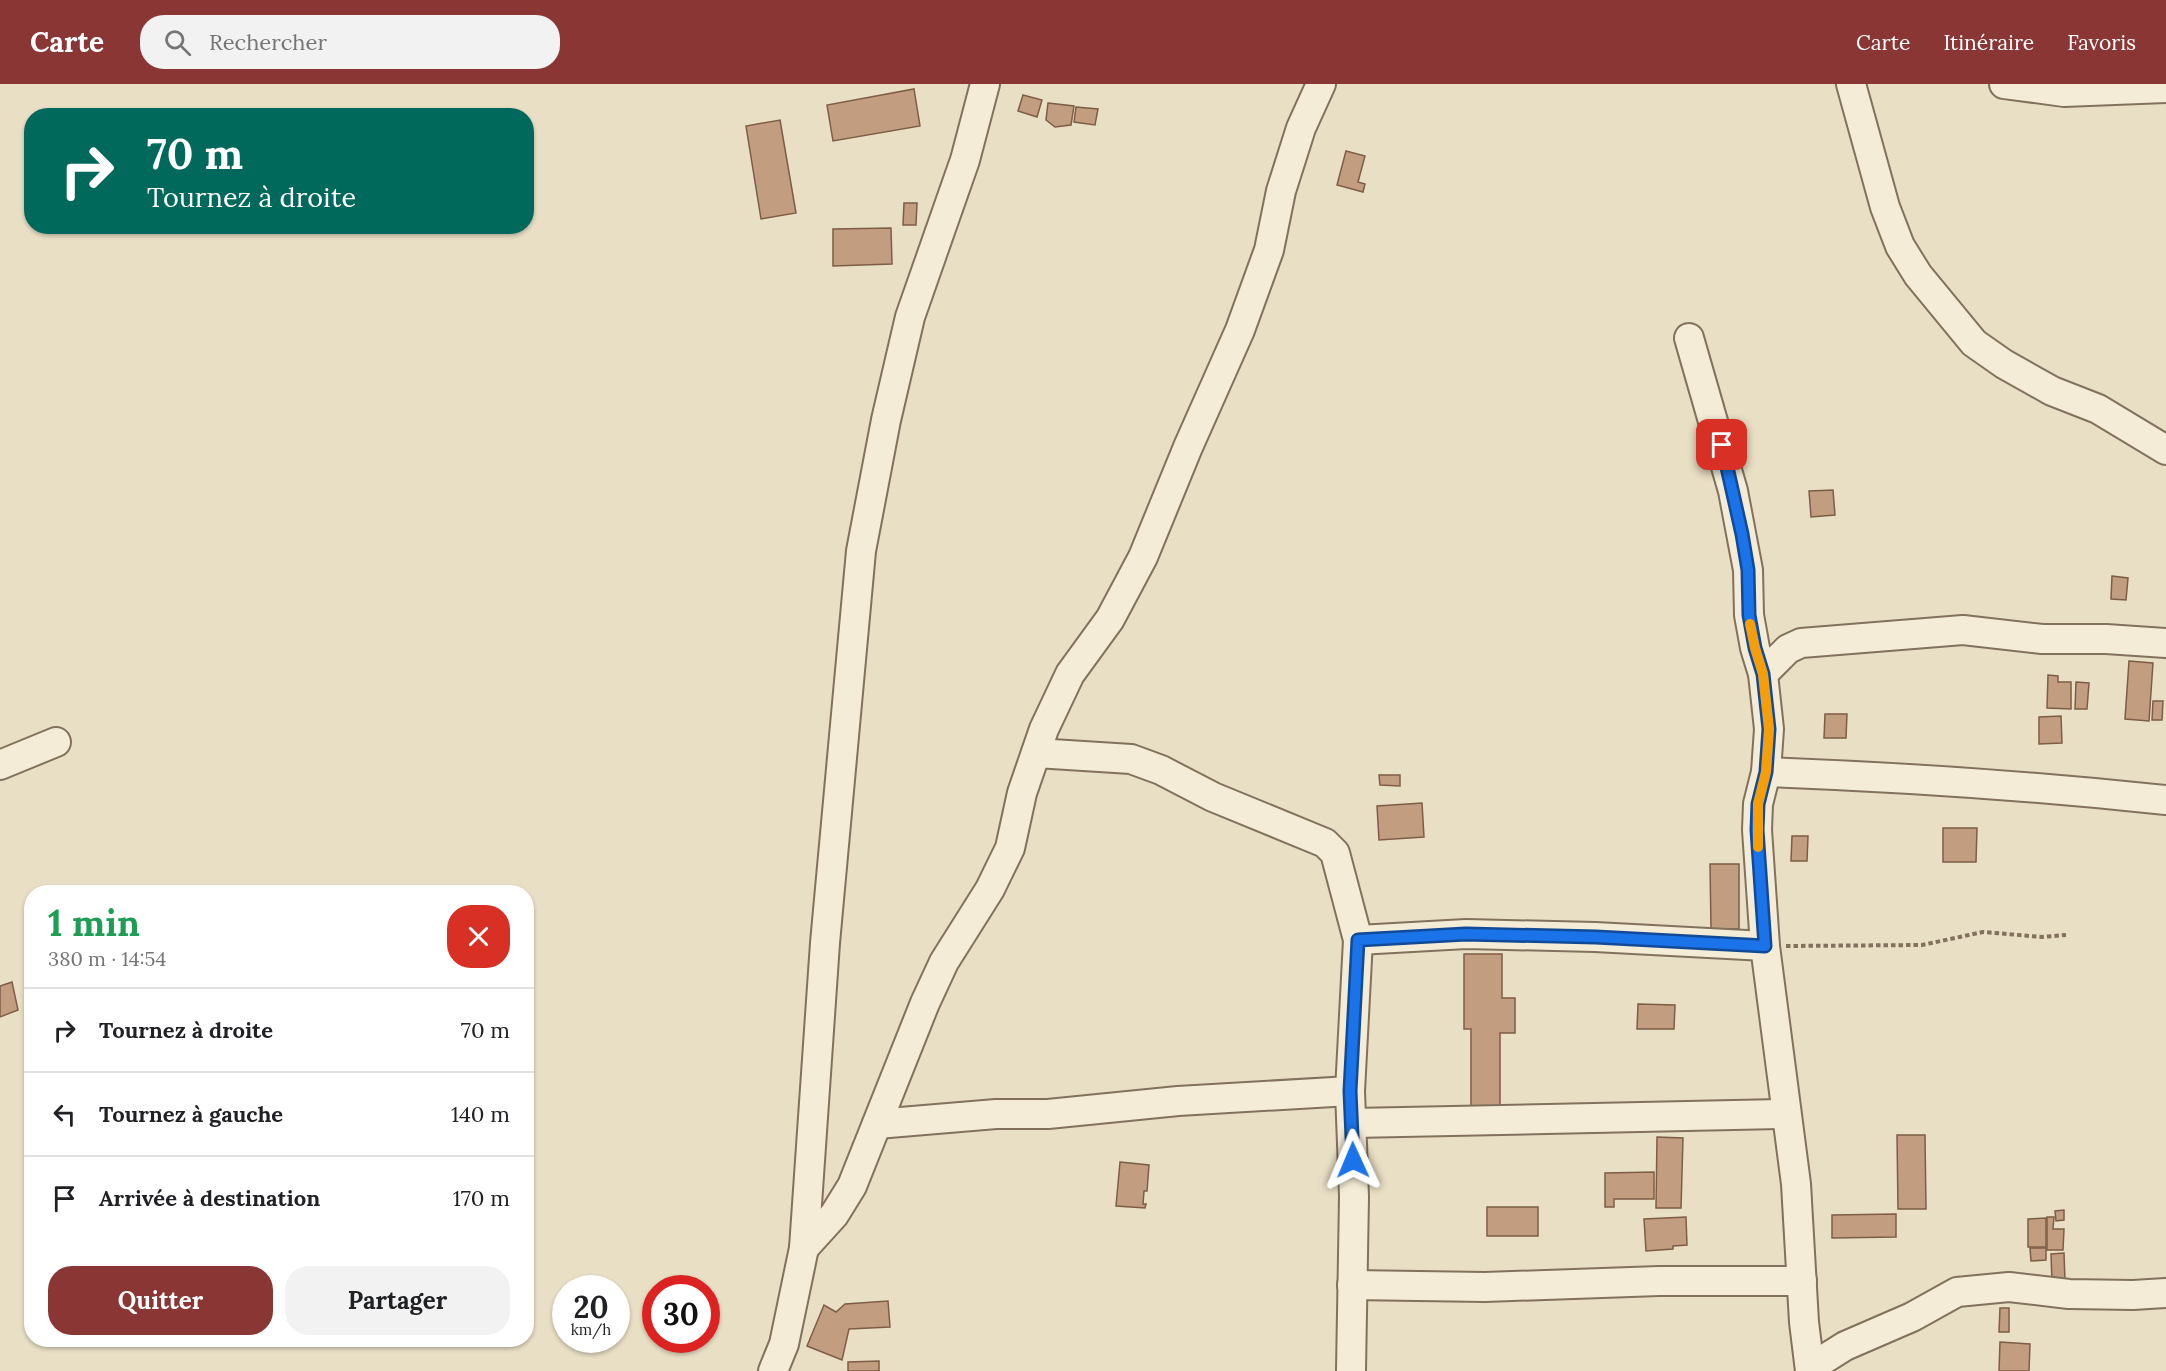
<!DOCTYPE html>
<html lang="fr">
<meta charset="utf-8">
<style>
:root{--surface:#fff;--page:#f2f2f2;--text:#202124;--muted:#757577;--line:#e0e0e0;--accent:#893634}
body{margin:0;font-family:Lora,serif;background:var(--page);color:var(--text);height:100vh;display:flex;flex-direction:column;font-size:22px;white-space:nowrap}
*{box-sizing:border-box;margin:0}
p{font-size:20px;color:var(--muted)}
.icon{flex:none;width:33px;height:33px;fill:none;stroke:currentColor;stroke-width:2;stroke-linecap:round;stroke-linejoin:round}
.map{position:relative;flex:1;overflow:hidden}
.panel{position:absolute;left:24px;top:801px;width:510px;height:462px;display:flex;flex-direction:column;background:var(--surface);border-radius:24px;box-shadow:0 2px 4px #0004}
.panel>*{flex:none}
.guide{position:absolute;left:24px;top:24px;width:510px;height:126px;border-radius:24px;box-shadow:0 2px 4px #0004;background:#00695c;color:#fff;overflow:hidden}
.speed{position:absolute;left:552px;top:1191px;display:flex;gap:12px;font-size:30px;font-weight:700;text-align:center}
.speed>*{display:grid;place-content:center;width:78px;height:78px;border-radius:50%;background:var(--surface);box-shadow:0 2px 4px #0004;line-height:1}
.speed small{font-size:15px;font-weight:400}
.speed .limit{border:9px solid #d22;background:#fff;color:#111}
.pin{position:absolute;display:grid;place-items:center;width:51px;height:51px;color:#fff;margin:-26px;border-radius:12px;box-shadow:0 3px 9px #0006}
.me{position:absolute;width:66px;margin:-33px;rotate:359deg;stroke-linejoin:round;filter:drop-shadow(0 0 4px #0008)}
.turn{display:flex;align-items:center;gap:21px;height:126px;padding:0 24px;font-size:27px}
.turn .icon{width:78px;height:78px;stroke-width:2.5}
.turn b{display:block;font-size:42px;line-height:51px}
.round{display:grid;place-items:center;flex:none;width:63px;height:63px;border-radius:24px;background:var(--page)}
.head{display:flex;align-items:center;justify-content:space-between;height:102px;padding:0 24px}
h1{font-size:36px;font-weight:700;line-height:45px;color:#1e9e55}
.action{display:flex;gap:12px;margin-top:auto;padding:12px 24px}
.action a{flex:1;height:69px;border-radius:24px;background:var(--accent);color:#fff;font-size:24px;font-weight:700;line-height:69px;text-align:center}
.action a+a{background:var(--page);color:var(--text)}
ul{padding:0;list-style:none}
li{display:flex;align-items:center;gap:18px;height:84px;padding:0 24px;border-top:2px solid var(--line)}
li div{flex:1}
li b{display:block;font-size:22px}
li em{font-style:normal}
header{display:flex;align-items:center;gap:36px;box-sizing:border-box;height:84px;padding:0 30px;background:var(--accent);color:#fff}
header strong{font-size:28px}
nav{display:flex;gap:33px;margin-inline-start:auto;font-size:21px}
.search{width:420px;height:54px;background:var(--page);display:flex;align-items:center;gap:15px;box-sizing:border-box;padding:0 21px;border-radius:24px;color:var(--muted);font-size:22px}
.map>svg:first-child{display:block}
</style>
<header>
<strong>Carte</strong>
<div class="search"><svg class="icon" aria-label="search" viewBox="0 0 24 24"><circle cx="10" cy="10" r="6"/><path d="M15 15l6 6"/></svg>Rechercher</div>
<nav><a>Carte</a><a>Itinéraire</a><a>Favoris</a></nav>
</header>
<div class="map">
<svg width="2166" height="1287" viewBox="0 0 2166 1287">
<rect width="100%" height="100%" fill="#e9dfc5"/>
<g fill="#c29d7f" stroke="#7e5d46" stroke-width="1.5">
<polygon points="914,5 920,42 833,57 827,21"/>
<polygon points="1023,11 1042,16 1037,33 1018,27"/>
<polygon points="1048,19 1074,22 1071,41 1055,43 1046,36"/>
<polygon points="1076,23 1098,25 1095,41 1074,38"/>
<polygon points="780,36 796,129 761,135 746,42"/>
<polygon points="1346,67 1365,72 1358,98 1365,100 1363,108 1337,101"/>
<polygon points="904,119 917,119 916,141 903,141"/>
<polygon points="891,144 892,180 833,182 833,145"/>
<polygon points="1833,406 1835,431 1811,433 1809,407"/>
<polygon points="2112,492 2128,494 2126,516 2111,515"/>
<polygon points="2129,577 2153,579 2149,637 2125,635"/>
<polygon points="2048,591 2058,592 2058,598 2071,598 2071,625 2047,624"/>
<polygon points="2076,598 2089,599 2087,625 2075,625"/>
<polygon points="2153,617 2163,617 2162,636 2152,636"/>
<polygon points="1825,630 1847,630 1846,654 1824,654"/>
<polygon points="2061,632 2062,659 2039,660 2039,633"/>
<polygon points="1379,691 1400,691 1400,702 1380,701"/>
<polygon points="1422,719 1424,753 1379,756 1377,722"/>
<polygon points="1943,744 1977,744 1976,778 1943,778"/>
<polygon points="1792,752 1808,752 1807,777 1791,777"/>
<polygon points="1710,780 1739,780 1739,845 1711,845"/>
<polygon points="1464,870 1502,870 1502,914 1515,914 1515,949 1500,949 1500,1024 1471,1024 1471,945 1464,945"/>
<polygon points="12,898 18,926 0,933 0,902"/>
<polygon points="1638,920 1675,921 1674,945 1637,945"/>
<polygon points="1897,1051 1925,1051 1926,1125 1898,1125"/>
<polygon points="1657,1053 1683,1054 1681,1124 1656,1124"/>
<polygon points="1120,1078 1149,1081 1147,1107 1144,1107 1143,1120 1146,1120 1145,1124 1116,1122"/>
<polygon points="1654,1088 1654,1115 1614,1115 1614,1123 1605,1123 1605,1089"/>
<rect x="1487" y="1123" width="51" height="29"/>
<polygon points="2064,1126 2064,1136 2056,1137 2055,1127"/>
<polygon points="1896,1130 1896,1153 1832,1154 1832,1131"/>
<polygon points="1686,1133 1687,1161 1673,1162 1673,1165 1646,1167 1644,1135"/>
<polygon points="2047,1133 2054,1133 2053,1145 2064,1145 2063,1166 2047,1166"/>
<polygon points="2046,1134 2046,1163 2028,1163 2028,1135"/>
<polygon points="2030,1164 2046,1164 2046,1176 2031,1177"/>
<polygon points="2064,1169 2065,1197 2052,1198 2051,1170"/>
<polygon points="888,1217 890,1243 849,1245 842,1276 807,1262 824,1221 836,1228 845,1220"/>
<polygon points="2000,1224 2009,1224 2009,1248 1999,1248"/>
<polygon points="2000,1258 2030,1260 2029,1287 1999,1287"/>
<polygon points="879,1277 879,1287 848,1287 848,1278"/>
</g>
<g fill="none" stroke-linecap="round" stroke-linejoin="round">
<g stroke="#81715d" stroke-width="32">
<g id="minor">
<polyline points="1851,0 1885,123 1900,162 1918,191 1974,259 2004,280 2052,307 2098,325 2166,366"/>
<polyline points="2004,0 2064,8 2166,4"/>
<polyline points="1689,254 1733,407 1748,486 1749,531 1755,564 1763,590"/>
<polyline points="1036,669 1131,675 1161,686 1213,713 1325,759 1335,769 1358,856 1350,1007 1354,1113 1351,1287"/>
<polyline points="0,681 56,658"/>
<path d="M1766 688C1900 693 2033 702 2166 716"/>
<polyline points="1358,856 1466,850 1595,853 1765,862"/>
<polyline points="1353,1039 1785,1030"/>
<polyline points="877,1040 996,1030 1048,1030 1178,1017 1350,1007"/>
<polyline points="804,1164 834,1131 852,1102 925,919 944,878 990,805 1010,764 1022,709 1044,645 1070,590 1110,535 1143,473 1188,363 1240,246 1269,166 1281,107 1301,44 1321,0"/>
<polyline points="1352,1201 1485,1203 1659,1197 1802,1197"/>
<polyline points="1810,1284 1845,1262 1912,1233 1957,1208 2009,1203 2069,1210 2133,1211 2166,1209"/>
<polyline points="773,1287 784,1260 804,1164 825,859 861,467 886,336 910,233 965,76 985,0"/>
<polyline points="1810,1287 1804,1238 1796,1100 1765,862 1757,746 1758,720 1766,688 1769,645 1763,590 1788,565 1801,559 1963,546 2042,555 2106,555 2166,559"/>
</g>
</g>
<polyline stroke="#81715d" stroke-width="4" stroke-dasharray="4.5 3" stroke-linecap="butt" points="1786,862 1922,861 1983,848 2042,853 2066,851"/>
<use href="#minor" stroke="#f4ecd7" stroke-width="28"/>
</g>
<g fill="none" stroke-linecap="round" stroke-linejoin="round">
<g stroke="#114b97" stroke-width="15">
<polyline id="route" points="1353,1076 1350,1007 1358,856 1466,850 1596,853 1765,862 1757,746 1758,720 1766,688 1769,645 1763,590 1755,564 1749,531 1748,486 1742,450 1722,361"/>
</g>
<use href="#route" stroke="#1a73e8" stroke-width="10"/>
<polyline stroke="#f59e0b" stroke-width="10" points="1750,540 1755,564 1763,590 1769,645 1766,688 1758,720 1758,763"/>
</g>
</svg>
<div class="speed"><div>20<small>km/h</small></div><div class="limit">30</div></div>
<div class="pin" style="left:1722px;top:361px;background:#d93025"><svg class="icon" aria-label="arrive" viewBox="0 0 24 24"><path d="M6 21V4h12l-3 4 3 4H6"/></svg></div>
<svg class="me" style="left:1353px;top:1076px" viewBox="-20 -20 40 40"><path d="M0-17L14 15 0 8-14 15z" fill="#1a73e8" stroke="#fff" stroke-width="4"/></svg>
<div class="guide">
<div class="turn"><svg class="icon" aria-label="right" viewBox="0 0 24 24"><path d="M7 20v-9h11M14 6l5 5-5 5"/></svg><div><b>70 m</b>Tournez à droite</div></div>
</div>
<section class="panel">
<div class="head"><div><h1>1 min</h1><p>380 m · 14:54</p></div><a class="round" style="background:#d93025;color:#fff"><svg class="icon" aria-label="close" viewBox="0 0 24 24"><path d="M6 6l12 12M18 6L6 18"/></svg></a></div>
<ul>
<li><svg class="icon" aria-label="right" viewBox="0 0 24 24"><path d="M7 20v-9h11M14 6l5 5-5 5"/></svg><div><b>Tournez à droite</b></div><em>70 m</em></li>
<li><svg class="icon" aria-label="left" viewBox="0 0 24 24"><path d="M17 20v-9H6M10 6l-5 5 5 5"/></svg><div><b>Tournez à gauche</b></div><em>140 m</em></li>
<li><svg class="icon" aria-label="arrive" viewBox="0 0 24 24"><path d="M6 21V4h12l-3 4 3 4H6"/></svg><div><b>Arrivée à destination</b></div><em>170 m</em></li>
</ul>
<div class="action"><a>Quitter</a><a>Partager</a></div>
</section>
</div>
